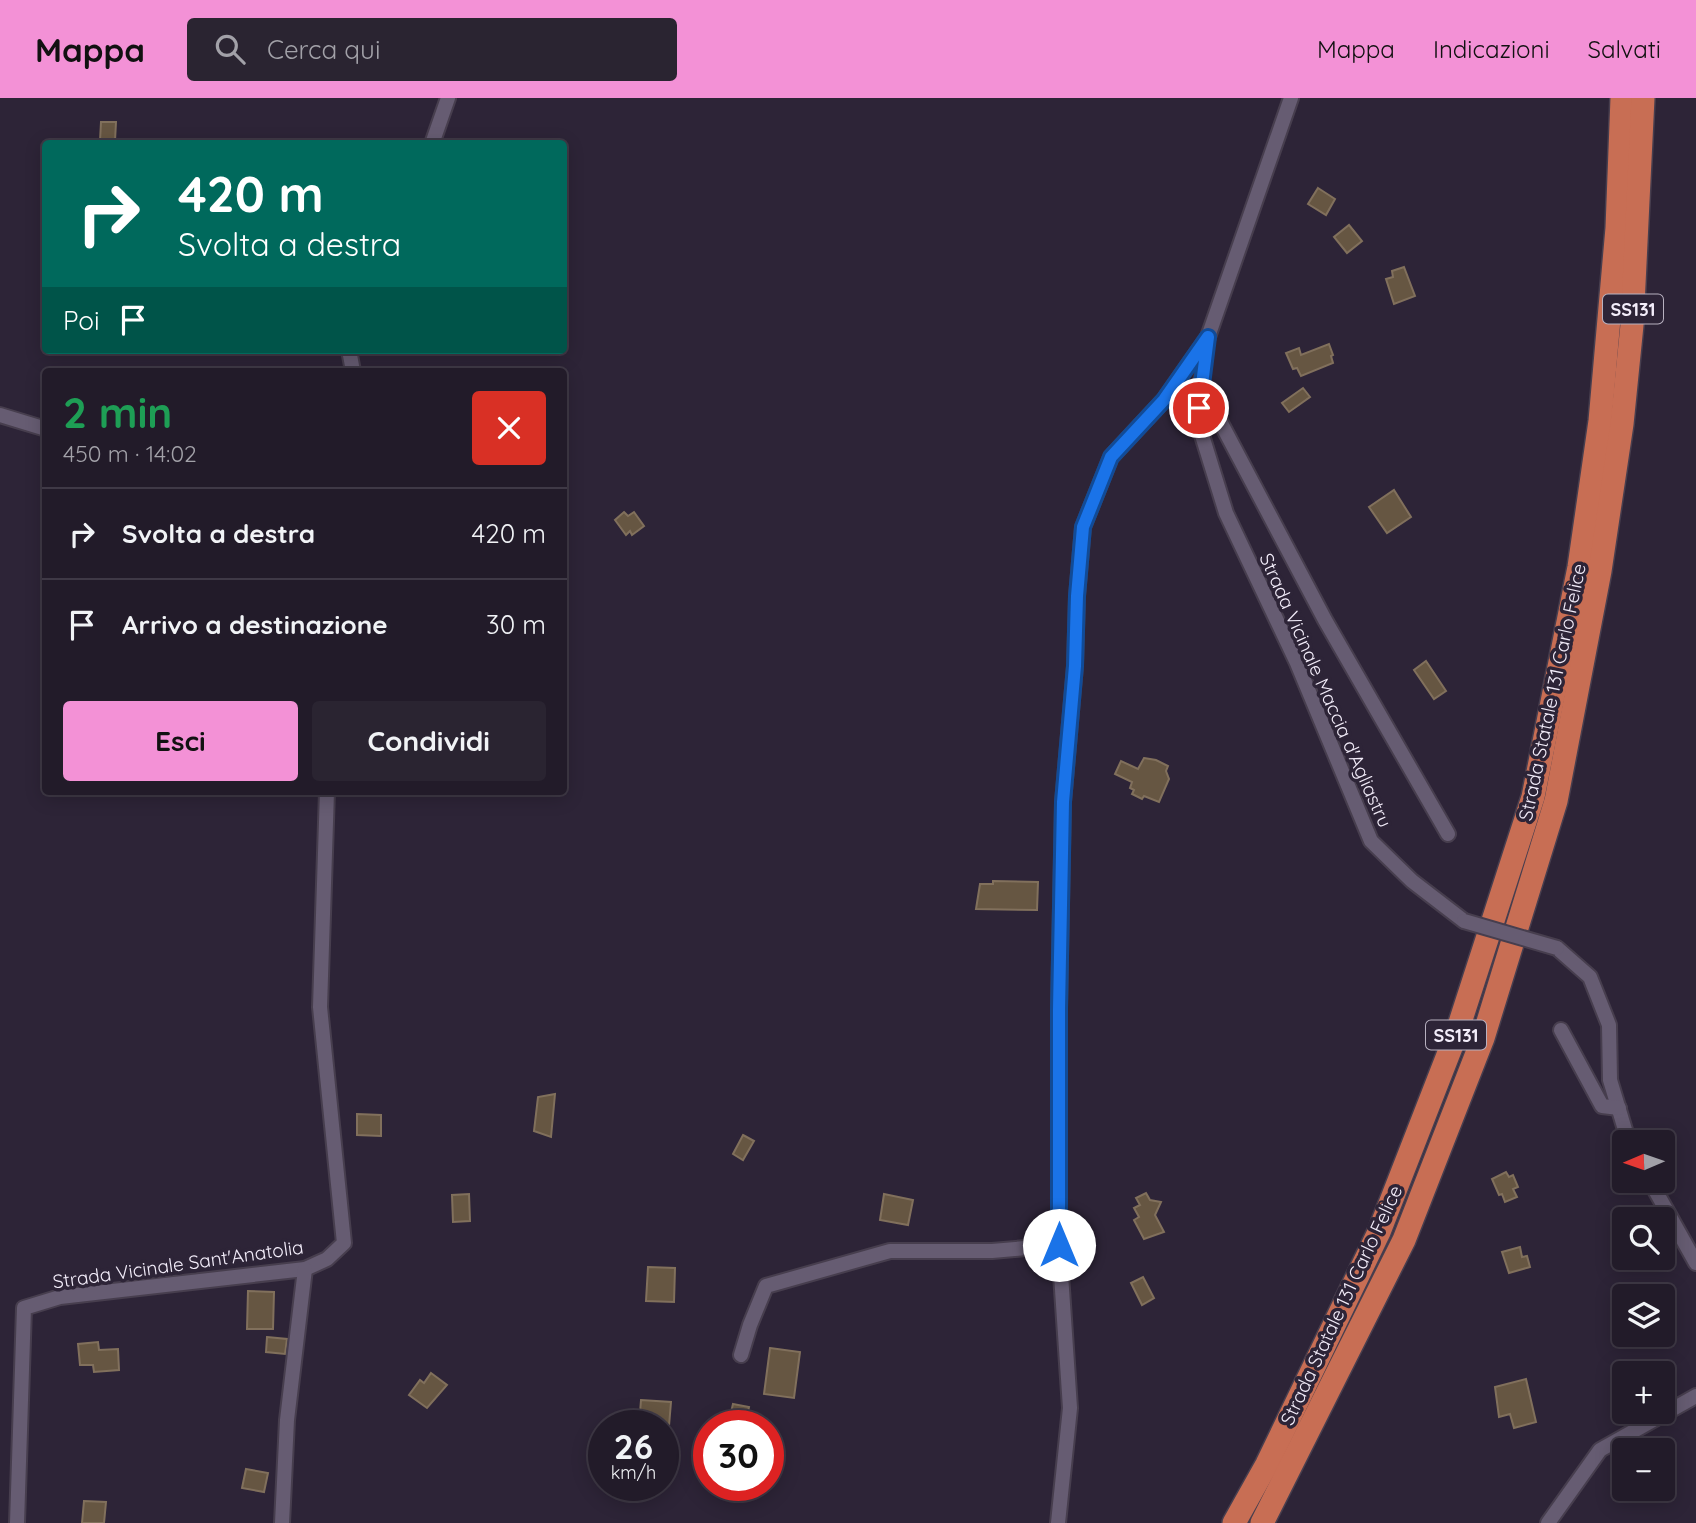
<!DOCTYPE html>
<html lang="it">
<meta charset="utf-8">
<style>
:root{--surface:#221b29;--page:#2a2431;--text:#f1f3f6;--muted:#a2a1a8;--line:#3f3946;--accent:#f391d6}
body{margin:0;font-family:Quicksand,sans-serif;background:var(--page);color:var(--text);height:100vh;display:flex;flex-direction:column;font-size:26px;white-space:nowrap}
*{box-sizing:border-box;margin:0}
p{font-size:23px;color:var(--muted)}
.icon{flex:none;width:38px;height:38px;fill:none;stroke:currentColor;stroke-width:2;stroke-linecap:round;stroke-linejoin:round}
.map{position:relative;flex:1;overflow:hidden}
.panel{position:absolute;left:42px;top:270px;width:525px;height:427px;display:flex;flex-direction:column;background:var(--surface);border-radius:7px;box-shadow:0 4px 18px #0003,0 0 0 2px var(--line)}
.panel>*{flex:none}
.hud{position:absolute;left:42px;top:42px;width:525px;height:214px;border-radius:7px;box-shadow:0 4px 18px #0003,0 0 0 2px var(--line);background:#00695c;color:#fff;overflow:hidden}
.needle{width:46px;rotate:268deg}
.fabs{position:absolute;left:1612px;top:1032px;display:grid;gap:14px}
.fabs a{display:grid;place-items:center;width:63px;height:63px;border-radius:7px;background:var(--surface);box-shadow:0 4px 18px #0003,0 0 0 2px var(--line);font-size:35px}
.speed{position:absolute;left:588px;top:1312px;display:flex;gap:14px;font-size:35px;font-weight:700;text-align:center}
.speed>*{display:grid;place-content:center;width:91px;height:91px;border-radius:50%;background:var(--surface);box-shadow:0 4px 18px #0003,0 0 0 2px var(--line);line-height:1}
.speed small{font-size:18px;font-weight:400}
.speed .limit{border:10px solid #d22;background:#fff;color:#111}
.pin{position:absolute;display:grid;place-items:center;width:60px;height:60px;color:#fff;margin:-30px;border:4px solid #fff;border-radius:50%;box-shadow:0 2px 7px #0007}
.me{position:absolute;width:77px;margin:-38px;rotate:0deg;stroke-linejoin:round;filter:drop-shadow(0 0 5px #0008)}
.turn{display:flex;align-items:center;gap:24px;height:147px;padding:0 21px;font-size:32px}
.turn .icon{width:91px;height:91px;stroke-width:2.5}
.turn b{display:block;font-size:49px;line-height:60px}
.then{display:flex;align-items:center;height:66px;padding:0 21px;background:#0003;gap:14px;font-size:26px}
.round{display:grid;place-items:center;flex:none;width:74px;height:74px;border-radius:7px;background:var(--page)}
.head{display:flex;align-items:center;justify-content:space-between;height:119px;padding:0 21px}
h1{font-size:42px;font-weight:700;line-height:52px;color:#1e9e55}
.button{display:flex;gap:14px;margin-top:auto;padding:14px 21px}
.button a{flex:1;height:80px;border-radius:7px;background:var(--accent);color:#111;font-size:28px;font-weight:700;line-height:80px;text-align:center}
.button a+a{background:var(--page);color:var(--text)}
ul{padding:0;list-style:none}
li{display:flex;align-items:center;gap:21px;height:91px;padding:0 21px;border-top:2px solid var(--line)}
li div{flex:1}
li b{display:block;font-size:26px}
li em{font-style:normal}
header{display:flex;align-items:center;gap:42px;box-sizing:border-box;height:98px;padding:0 35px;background:var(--accent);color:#111}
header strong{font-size:33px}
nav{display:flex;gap:38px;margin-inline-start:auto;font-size:24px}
.search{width:490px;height:63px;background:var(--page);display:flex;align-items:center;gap:18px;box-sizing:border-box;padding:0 24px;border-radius:7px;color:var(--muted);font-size:26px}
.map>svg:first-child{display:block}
</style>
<header>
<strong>Mappa</strong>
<div class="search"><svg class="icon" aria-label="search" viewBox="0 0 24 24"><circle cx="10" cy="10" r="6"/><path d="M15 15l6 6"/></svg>Cerca qui</div>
<nav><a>Mappa</a><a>Indicazioni</a><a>Salvati</a></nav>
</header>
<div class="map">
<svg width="1696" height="1425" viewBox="0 0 1696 1425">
<rect width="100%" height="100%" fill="#2d2437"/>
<g fill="#665642" stroke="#81705c" stroke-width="2">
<polygon points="101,24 116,24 115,43 100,43"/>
<polygon points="1318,90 1335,101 1326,117 1308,106"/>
<polygon points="1349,127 1362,143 1347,155 1334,139"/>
<polygon points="1404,169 1415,198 1394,206 1386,181 1393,179 1392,173"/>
<polygon points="1329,246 1333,257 1331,258 1333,265 1301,278 1297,270 1293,271 1286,255 1299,250 1301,257"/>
<polygon points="1303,290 1310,299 1289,314 1282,305"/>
<polygon points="1394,392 1411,419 1387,435 1369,409"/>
<polygon points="624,414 628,418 634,414 644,428 632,437 630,433 626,437 615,422"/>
<polygon points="1426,563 1446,593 1434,601 1414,572"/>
<polygon points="1144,660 1156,662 1168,668 1166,673 1169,681 1159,704 1144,698 1142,701 1132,696 1134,692 1130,690 1132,684 1115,676 1121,663 1138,671"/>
<polygon points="993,783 1038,784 1037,812 976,811 980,786 993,786"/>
<polygon points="555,996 551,1039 534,1033 538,999"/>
<polygon points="357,1016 381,1017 381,1038 357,1037"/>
<polygon points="743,1037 754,1043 743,1062 733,1056"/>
<polygon points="1506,1074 1509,1079 1513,1077 1518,1089 1513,1091 1517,1099 1505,1104 1502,1096 1499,1097 1492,1081"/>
<polygon points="1146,1095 1150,1102 1161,1104 1155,1117 1164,1134 1144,1141 1134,1122 1139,1119 1134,1110 1140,1107 1136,1100"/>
<polygon points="469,1096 470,1123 453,1124 452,1097"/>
<polygon points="884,1096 913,1102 908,1127 880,1122"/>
<polygon points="1520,1149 1522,1159 1527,1158 1530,1169 1509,1175 1502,1154"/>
<polygon points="648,1169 675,1170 674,1204 646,1203"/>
<polygon points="1143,1179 1154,1200 1142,1207 1131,1185"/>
<polygon points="248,1193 274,1194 273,1231 247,1231"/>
<polygon points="267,1239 287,1241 285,1256 266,1254"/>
<polygon points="98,1244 99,1252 118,1251 119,1272 94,1274 93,1267 80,1267 78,1246"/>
<polygon points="770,1250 800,1254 794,1300 764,1296"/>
<polygon points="431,1275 447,1287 427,1310 409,1297 420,1282 424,1285"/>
<polygon points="1526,1281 1536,1324 1514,1330 1510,1316 1499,1319 1495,1289"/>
<polygon points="641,1302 671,1304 669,1328 639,1328"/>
<polygon points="733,1306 749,1309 745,1328 728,1327"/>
<polygon points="246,1371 268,1375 264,1394 242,1390"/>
<polygon points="84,1403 106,1404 104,1425 82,1425"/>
</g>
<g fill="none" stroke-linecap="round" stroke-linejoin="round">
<g stroke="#473e4e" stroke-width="18">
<g id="minor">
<polyline points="432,46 448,0"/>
<polyline points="1207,241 1197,321 1226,415 1297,565 1371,743 1412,783 1464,823"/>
<polyline points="349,252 353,273"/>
<polyline points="1199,310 1213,310 1325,522 1448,736"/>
<polyline points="0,317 46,331"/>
<polyline points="1557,850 1590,879 1609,927 1610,982 1629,1045"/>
<polyline points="1561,932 1602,1008 1619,1010"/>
<polyline points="1650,1083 1696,1165"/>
<polyline points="741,1257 750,1227 766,1188 890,1153 992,1153 1059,1147"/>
<polyline points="17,1425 24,1210 60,1199 305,1171 327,1161 344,1145 320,909 327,693"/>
<polyline points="282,1425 287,1322 305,1171"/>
<polyline points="1058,1425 1070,1310 1059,1147 1059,911 1063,704 1075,568 1077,498 1083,429 1111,359 1164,302 1208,239 1291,0"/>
<polyline points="1548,1425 1600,1352 1696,1298"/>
</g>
</g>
<g stroke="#473e4e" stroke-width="26">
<g id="trunk">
<polyline points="1234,1425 1267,1366 1379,1134 1457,934 1533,699 1579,469 1600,323 1617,130 1622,0"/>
<polyline points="1262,1425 1404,1142 1483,940 1556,703 1600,473 1622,326 1632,227 1643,0"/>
</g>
</g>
<use href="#minor" stroke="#665c72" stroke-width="14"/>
<use href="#trunk" stroke="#c86e54" stroke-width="23"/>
<g stroke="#473e4e" stroke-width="18" stroke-linecap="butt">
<polyline id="minor-bridge" points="1464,823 1557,850"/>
</g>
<use href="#minor-bridge" stroke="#665c72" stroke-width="14"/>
</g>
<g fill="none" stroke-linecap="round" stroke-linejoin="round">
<g stroke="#114b97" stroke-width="18">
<polyline id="route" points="1059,1147 1059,911 1063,704 1075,568 1077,498 1083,429 1111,359 1164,302 1208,239 1199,310"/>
</g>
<use href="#route" stroke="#1a73e8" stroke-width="12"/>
</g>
<g text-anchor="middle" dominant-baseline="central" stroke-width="7" stroke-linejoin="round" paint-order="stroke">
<g fill="#2d2437" stroke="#b8b1c0" stroke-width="2">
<rect x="1603" y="196.5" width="60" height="29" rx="5"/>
<rect x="1426" y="922.5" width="60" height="29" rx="5"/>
</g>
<g font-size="18" font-weight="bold" fill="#f3edfa">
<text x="1633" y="211">SS131</text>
<text x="1456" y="937">SS131</text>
</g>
<g font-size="19" fill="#f3edfa" stroke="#2d2437">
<text transform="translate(1326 592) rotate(66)">Strada Vicinale Maccia d'Agliastru</text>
<text transform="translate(1552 594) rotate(-78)">Strada Statale 131 Carlo Felice</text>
<text transform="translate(178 1166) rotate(-8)">Strada Vicinale Sant'Anatolia</text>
<text transform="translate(1341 1207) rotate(-65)">Strada Statale 131 Carlo Felice</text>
</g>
</g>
</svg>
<div class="fabs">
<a><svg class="needle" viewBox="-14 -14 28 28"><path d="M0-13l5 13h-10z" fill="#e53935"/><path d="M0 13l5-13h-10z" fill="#a2a1a8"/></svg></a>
<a><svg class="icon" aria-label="search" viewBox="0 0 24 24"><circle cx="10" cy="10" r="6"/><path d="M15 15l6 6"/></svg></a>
<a><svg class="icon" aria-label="layers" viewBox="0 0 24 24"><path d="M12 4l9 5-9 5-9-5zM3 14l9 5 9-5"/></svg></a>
<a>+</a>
<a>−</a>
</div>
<div class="speed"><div>26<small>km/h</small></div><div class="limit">30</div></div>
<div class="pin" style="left:1199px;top:310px;background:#d93025"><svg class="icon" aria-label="arrive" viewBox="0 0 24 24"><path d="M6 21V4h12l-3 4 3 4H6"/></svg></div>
<svg class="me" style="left:1059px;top:1147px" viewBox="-20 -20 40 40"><circle r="19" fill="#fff"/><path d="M0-13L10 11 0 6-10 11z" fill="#1a73e8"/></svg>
<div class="hud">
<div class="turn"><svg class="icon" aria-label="right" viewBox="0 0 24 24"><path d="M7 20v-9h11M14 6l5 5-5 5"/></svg><div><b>420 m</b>Svolta a destra</div></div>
<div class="then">Poi<svg class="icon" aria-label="arrive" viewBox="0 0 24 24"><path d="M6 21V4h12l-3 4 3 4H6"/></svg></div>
</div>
<section class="panel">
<div class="head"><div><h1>2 min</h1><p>450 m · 14:02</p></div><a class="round" style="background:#d93025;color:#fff"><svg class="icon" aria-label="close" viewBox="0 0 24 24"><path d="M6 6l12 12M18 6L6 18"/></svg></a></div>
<ul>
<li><svg class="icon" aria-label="right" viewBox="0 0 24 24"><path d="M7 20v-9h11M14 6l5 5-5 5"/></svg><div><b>Svolta a destra</b></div><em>420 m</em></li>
<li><svg class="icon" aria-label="arrive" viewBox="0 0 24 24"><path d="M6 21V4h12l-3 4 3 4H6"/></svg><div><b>Arrivo a destinazione</b></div><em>30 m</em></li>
</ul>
<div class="button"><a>Esci</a><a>Condividi</a></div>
</section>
</div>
